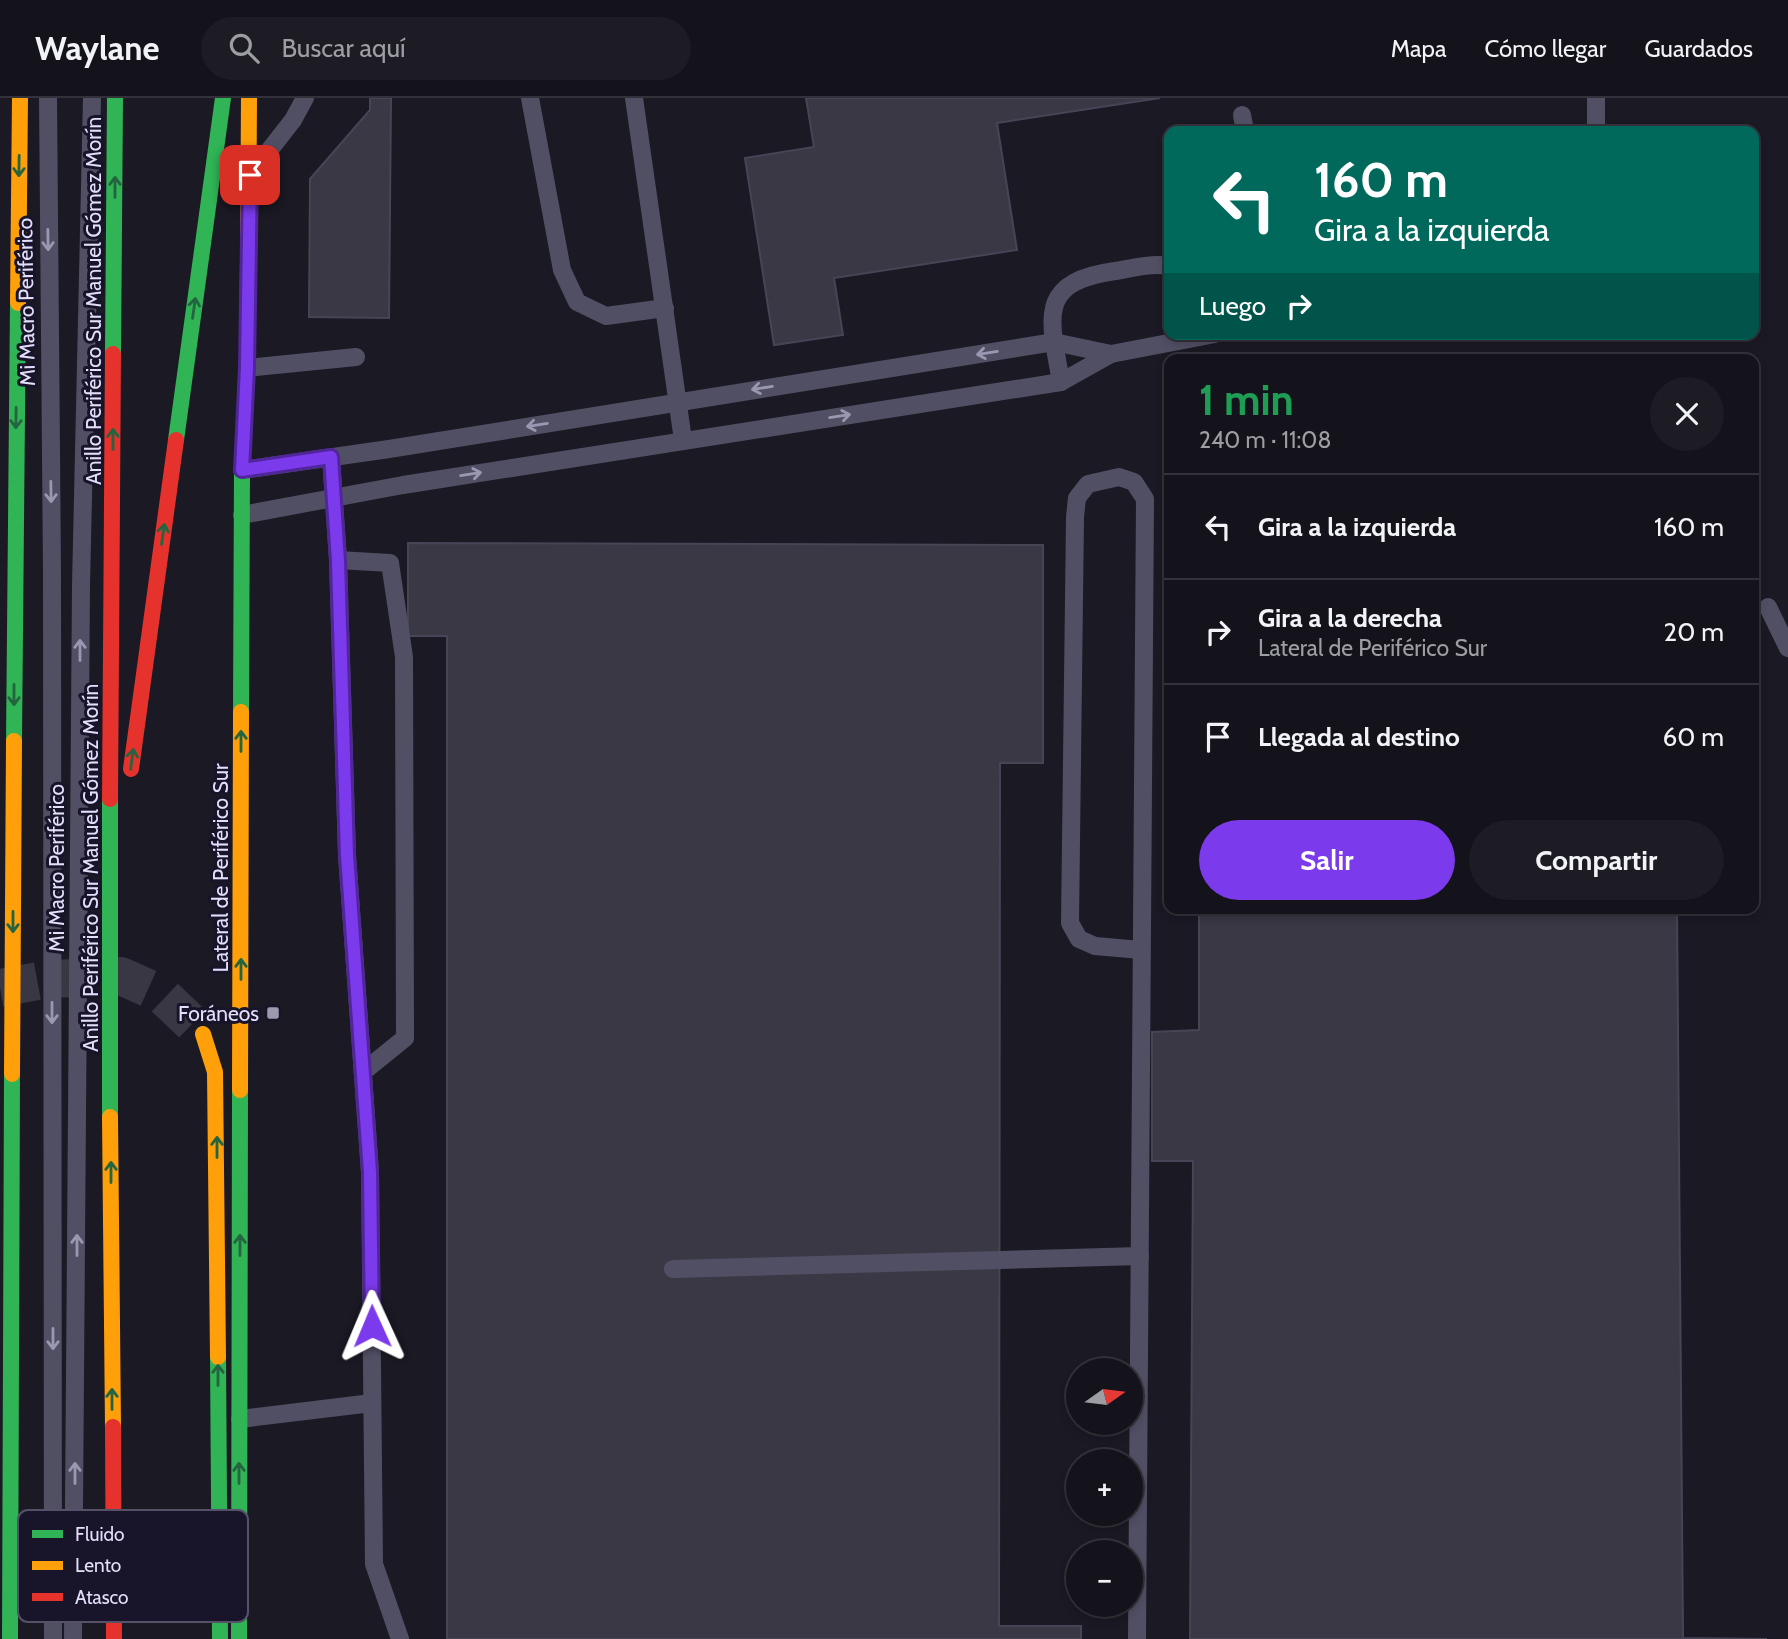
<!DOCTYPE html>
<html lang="es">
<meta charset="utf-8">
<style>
:root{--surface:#14131b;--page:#1d1c24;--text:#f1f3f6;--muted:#9d9ea3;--line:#33323a;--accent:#7c3aed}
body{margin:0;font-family:Cabin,sans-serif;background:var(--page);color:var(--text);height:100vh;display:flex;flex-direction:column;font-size:26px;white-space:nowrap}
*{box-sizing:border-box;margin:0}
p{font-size:23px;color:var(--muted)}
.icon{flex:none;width:38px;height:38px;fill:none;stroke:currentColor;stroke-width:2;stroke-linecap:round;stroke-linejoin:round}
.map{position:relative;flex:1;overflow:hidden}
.sheet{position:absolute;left:1164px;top:256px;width:595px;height:560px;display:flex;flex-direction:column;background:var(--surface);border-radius:14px;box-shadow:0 4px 10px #0003,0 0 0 2px var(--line)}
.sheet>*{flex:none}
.guide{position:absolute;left:1164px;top:28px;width:595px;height:214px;border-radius:14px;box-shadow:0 4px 10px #0003,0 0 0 2px var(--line);background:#00695c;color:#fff;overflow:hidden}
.needle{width:46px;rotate:76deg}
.buttons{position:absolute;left:1066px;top:1260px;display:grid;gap:14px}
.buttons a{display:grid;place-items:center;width:77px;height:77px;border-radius:50%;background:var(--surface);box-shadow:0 4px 10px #0003,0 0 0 2px var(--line);font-size:35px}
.pin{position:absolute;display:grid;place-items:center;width:60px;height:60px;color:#fff;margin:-30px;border-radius:14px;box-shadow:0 4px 10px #0006}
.me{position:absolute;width:77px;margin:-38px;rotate:359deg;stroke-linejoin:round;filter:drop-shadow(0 0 5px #0008)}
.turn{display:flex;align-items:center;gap:24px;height:147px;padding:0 35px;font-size:32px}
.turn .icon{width:91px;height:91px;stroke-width:2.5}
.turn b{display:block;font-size:49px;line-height:60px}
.then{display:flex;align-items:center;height:66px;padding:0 35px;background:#0003;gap:14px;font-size:26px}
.round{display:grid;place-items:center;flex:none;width:74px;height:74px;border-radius:37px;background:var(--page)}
.head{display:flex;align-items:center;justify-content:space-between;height:119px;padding:0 35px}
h1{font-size:42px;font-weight:700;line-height:52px;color:#1e9e55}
.action{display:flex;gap:14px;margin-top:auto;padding:14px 35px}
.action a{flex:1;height:80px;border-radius:42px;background:var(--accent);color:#fff;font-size:28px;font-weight:700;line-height:80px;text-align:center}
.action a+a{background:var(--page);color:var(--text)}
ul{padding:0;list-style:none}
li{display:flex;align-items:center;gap:21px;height:105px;padding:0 35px;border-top:2px solid var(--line)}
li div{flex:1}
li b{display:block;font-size:26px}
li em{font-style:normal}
header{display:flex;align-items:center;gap:42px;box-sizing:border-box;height:98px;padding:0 35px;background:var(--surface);border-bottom:2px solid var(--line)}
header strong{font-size:33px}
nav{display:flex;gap:38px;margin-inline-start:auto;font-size:24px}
.search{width:490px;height:63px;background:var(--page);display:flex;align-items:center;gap:18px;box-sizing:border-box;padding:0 24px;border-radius:38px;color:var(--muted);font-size:26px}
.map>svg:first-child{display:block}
</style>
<header>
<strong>Waylane</strong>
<div class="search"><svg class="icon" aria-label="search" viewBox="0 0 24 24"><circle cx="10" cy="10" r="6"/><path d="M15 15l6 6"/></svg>Buscar aquí</div>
<nav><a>Mapa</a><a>Cómo llegar</a><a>Guardados</a></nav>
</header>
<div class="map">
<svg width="1788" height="1541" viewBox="0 0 1788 1541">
<rect width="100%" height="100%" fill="#1b1924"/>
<g fill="#3a3845" stroke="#484456" stroke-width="2">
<polygon points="370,0 391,0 389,220 309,219 310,81 370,12"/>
<polygon points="806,0 1160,0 997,25 1017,152 834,180 843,237 774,247 745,60 814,49"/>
<polygon points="408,445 1043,447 1043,665 1000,665 999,1528 1081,1528 1081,1541 447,1541 447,538 408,538"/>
<polygon points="1199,810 1677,810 1683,1540 1767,1541 1190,1541 1193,1063 1152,1063 1152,934 1199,932"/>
</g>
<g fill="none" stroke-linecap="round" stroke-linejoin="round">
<polyline stroke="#393744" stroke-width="38" stroke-dasharray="38 19" stroke-linecap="butt" points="0,890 49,881 121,878 161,896 203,936"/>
<g stroke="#514f64" stroke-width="18">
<polyline points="48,0 52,474 53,1541"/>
<polyline points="530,0 562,172 577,204 606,218 665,210"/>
<polyline points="634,0 683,342"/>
<polyline points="1596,0 1596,33"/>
<polyline points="1242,17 1245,33"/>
<polyline points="254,72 293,22 305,0"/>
<polyline points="247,270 356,259"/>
<path d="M1061 284C1050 220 1036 184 1115 173 1133 170 1151 165 1169 168"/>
<polyline points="331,359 338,462 347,757 370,1074 374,1466 400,1541"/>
<polyline points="242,372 389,351 1054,244 1111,256"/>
<polyline points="242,417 403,387 1061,284 1111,256 1215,236"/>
<polyline points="338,462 390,465 404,559 405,940 363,974"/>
<polyline points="1768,509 1788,550"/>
<polyline points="673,1171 1140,1158"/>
<polyline points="240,1321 372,1305"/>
<polyline points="73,1541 81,487 92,0"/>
<polyline points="1137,1541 1145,401 1134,384 1119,379 1088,386 1077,400 1075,419 1070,825 1079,841 1095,848 1141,852"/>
</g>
<g stroke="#30b455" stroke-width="16">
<polyline points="113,256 115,0"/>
<polyline points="176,342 223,0"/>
<polyline points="241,614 242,372 247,270 248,164"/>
<polyline points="14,643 18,205"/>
<polyline points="110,701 110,1019"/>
<polyline points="218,1259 220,1541"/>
<polyline points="10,1541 12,976"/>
<polyline points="239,1541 240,992"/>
</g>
<g stroke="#ff9f0a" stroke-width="16">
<polyline points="248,164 249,0"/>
<polyline points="18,205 20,0"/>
<polyline points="203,936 215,974 218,1259"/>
<polyline points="12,976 14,643"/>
<polyline points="240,992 241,614"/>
<polyline points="110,1019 113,1329"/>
</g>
<g stroke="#e5322d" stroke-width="16">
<polyline points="131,671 176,342"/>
<polyline points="110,701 113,256"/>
<polyline points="113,1329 114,1541"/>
</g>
</g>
<defs><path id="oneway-shaft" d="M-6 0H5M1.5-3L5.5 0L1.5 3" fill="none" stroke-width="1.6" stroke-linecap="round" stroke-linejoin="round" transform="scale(1.75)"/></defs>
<g stroke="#24643f">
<use href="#oneway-shaft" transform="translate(19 68) rotate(91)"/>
<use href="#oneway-shaft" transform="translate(115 89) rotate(-90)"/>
<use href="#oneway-shaft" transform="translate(194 210) rotate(-82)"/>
<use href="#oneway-shaft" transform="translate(16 320) rotate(91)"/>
<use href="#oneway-shaft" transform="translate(113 341) rotate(-90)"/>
<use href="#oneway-shaft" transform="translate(163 436) rotate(-82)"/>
<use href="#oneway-shaft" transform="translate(14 597) rotate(90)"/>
<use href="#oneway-shaft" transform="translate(241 643) rotate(-90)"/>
<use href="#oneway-shaft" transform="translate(132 661) rotate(-82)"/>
<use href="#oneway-shaft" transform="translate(13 824) rotate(90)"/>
<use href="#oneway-shaft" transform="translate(241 871) rotate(-90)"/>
<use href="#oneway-shaft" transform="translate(217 1049) rotate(-90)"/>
<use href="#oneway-shaft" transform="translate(111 1074) rotate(-90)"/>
<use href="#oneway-shaft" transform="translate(240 1147) rotate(-90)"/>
<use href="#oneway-shaft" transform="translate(218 1277) rotate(-90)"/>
<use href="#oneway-shaft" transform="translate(112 1301) rotate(-90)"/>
<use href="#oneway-shaft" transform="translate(239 1375) rotate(-90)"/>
</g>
<g stroke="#9a97b0">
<use href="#oneway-shaft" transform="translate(48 142) rotate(89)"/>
<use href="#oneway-shaft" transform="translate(987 255) rotate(171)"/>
<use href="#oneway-shaft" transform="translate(762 290) rotate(171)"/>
<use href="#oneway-shaft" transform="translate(840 318) rotate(-9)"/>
<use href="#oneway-shaft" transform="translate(537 327) rotate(171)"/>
<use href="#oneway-shaft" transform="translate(471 376) rotate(-9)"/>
<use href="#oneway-shaft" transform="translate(51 394) rotate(89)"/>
<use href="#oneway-shaft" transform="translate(80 552) rotate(-90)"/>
<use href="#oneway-shaft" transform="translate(52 915) rotate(90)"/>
<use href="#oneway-shaft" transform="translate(77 1147) rotate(-90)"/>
<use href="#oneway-shaft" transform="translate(53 1241) rotate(90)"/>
<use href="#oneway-shaft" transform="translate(75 1375) rotate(-90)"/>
</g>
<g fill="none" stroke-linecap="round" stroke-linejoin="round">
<g stroke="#51269a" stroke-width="18">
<polyline id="route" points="250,77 247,270 242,372 331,359 338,463 347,757 370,1074 372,1228"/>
</g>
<use href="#route" stroke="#7c3aed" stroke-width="12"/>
</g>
<rect fill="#9d9ab0" stroke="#181429" stroke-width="2.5" x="266" y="908" width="14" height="14" rx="3.5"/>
<g text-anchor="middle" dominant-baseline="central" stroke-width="6" stroke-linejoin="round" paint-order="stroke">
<g font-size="21" fill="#e3dffb" stroke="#181429">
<text transform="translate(93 203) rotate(-90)">Anillo Periférico Sur Manuel Gómez Morín</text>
<text transform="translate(26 204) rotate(-91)">Mi Macro Periférico</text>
<text transform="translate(56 770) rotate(-90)">Mi Macro Periférico</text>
<text transform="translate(90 770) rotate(-90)">Anillo Periférico Sur Manuel Gómez Morín</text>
<text transform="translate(220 770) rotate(-90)">Lateral de Periférico Sur</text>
</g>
<g font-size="21" fill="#e3dffb" stroke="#181429" text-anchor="end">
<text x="259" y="915">Foráneos</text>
</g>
</g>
<rect x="18" y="1412" width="230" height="112" rx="10" fill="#181429" stroke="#555168" stroke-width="2"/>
<rect x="32" y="1432" width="31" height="8" fill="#30b455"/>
<rect x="32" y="1463" width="31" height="9" fill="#ff9f0a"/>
<rect x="32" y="1495" width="31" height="8" fill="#e5322d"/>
<g font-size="19" fill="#e3dffb">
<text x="75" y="1443">Fluido</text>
<text x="75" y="1474">Lento</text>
<text x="75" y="1506">Atasco</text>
</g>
</svg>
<div class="buttons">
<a><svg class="needle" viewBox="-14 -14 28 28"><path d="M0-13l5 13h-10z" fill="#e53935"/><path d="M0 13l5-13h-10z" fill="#9d9ea3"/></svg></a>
<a>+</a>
<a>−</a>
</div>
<div class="pin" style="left:250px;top:77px;background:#d93025"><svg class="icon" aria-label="arrive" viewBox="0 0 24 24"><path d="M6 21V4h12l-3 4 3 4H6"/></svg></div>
<svg class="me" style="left:372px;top:1228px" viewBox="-20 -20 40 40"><path d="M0-17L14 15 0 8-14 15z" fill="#7c3aed" stroke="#fff" stroke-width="4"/></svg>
<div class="guide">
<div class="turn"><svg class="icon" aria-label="left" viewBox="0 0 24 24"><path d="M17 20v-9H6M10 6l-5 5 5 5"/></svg><div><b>160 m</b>Gira a la izquierda</div></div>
<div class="then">Luego<svg class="icon" aria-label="right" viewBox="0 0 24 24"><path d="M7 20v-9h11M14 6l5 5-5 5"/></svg></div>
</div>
<section class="sheet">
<div class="head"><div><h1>1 min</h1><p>240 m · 11:08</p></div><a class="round"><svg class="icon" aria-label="close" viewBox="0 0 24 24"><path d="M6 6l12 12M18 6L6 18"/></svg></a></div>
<ul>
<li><svg class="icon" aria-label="left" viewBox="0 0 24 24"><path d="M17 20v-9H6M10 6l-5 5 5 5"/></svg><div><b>Gira a la izquierda</b></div><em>160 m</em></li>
<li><svg class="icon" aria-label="right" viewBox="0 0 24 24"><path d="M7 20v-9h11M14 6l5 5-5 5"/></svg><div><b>Gira a la derecha</b><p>Lateral de Periférico Sur</p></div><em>20 m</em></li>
<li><svg class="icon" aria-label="arrive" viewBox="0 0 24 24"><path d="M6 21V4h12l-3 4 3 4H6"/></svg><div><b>Llegada al destino</b></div><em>60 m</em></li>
</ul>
<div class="action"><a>Salir</a><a>Compartir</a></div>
</section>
</div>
